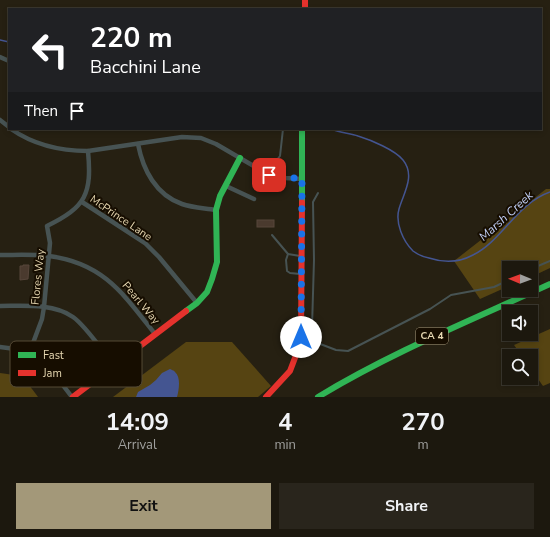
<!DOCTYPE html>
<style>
:root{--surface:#1c180e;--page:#29251c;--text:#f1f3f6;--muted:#a0a09e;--line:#3a372e;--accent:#a39879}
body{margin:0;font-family:"Nunito Sans",sans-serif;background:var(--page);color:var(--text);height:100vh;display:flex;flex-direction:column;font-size:15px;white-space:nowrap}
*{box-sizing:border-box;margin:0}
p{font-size:13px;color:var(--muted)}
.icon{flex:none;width:22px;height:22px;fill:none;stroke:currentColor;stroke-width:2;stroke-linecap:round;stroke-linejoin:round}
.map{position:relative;height:397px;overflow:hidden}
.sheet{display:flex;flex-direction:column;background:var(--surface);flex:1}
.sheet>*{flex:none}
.guide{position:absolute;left:8px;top:8px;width:534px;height:122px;border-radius:0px;box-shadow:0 2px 6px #0003,0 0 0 1px var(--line);background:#202124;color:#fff;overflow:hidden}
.needle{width:26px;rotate:271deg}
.buttons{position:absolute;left:502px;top:261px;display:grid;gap:8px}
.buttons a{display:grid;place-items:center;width:36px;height:36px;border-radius:0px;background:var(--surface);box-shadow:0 2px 6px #0003,0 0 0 1px var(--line);font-size:20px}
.pin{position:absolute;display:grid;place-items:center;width:34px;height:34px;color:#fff;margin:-17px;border-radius:8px;box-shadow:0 2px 6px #0006}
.me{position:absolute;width:44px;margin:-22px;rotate:0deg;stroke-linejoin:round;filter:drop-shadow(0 0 3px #0008)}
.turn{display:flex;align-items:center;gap:14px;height:84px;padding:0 16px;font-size:18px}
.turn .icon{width:52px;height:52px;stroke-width:2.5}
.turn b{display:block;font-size:28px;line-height:34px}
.then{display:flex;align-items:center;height:38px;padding:0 16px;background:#0003;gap:8px;font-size:15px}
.eta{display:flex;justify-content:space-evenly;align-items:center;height:68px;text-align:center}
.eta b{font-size:24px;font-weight:700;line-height:28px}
.primary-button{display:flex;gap:8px;margin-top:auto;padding:8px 16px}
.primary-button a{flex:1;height:46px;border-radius:0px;background:var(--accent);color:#111;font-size:16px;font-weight:700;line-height:46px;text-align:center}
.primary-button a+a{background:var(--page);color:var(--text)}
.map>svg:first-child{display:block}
</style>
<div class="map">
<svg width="550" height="397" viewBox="0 0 550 397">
<rect width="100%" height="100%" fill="#262012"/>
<g fill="#564412">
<polygon points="546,189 550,189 550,268 531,277 531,268 509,268 509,286 480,299 454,261"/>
<polygon points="550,329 550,383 543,386 531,369 531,356 522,356 514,345"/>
<polygon points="186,342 232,342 271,386 258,397 113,397"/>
<path d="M0 373C21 375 26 380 38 397H0Z"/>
</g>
<path fill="#445591" d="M170 369C171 370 174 370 175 372 181 377 179 390 177 397H136L138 392 150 385 156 380 162 373Z"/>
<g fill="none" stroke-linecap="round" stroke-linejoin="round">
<g stroke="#445591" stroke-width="1.5">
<polyline points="0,40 9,42"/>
<path d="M332 129C340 133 350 133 358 136 371 140 395 150 403 160 416 176 403 194 399 209 395 223 403 241 413 251 417 254 424 257 429 258 444 263 460 262 473 255 502 241 516 204 550 192"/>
</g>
</g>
<g fill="#4a3a2e" stroke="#57463b">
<rect x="257" y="220" width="17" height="7"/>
<polygon points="23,265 29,265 28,279 20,280 20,266 23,266"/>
</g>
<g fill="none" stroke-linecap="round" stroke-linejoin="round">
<g stroke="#475353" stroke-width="2">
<polyline points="276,161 280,156 283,129"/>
<polyline points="272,235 288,254 300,256"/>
<polyline points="288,254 286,260 287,271 290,273 300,274"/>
<polyline points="531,269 550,261"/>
<polyline points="302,337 336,350 348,351 430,309 451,295 494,287 509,280"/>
<polyline points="308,340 312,327 314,260 313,202 318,193"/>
</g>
<g stroke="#475353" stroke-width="4.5">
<polyline points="0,57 9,61"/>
<polyline points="0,120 9,127"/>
<path d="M11 129C34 145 61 151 88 151L182 137 201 138 216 144 269 175 285 178 302 179"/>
<path d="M138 144C143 170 156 195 182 204 193 208 205 208 216 210"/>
<polyline points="226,186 254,199"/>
<polyline points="82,202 145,243 159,257 197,303"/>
<path d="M0 255C16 255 33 254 49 256 104 263 124 295 155 334"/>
<path d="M0 306C23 306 53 303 73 317 86 326 103 352 114 365"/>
<polyline points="0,347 30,351 49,367 72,397"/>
<path d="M30 351 42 319 44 307 50 243 47 226C86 207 92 194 88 151"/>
</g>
<g stroke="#30b455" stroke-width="6">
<polyline points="302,202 302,129"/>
<polyline points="186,311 197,303 207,292 212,279 217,262 216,210 220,196 240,158"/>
<path d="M318 397C392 352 472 320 550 284"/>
</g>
<g stroke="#e5322d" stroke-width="6">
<polyline points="305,0 305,9"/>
<polyline points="73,397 186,311"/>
<polyline points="266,397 290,371 301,342 302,202"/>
</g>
</g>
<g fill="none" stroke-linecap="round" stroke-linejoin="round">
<polyline stroke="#1a73e8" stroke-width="7" stroke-dasharray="0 12.6" points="269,175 302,179 301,337"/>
</g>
<g text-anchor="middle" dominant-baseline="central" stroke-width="4" stroke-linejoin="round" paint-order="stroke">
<rect fill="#160d00" stroke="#a89b7c" stroke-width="1" x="416" y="328" width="32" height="16" rx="3"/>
<g font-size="10" font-weight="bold" fill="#e7d8b1">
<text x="432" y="336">CA 4</text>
</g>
<g font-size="11" fill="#e7d8b1" stroke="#160d00">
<text transform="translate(121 218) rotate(34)">McPrince Lane</text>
<text transform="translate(38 277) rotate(-84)">Flores Way</text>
<text transform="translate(141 303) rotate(50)">Pearl Way</text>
</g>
<g font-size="12" font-style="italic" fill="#c2d0f7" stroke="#160d00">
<text transform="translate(506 216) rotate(-42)">Marsh Creek</text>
</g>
</g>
<rect x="10" y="341" width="132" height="46" rx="6" fill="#160d00" stroke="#554a35" stroke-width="1"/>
<rect x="18" y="352" width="18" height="6" fill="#30b455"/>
<rect x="18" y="370" width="18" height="6" fill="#e5322d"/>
<g font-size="11" fill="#e7d8b1">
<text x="43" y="359">Fast</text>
<text x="43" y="377">Jam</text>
</g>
</svg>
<div class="buttons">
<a><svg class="needle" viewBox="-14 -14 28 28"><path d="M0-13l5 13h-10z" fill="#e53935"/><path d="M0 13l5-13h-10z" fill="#a0a09e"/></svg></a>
<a><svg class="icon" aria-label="sound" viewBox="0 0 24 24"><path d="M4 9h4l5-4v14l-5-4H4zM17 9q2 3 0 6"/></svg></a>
<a><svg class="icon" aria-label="search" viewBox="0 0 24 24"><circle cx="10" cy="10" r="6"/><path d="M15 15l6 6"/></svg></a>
</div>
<div class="pin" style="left:269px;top:175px;background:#d93025"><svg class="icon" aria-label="arrive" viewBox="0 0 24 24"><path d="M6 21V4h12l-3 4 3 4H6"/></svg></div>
<svg class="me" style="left:301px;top:337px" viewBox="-20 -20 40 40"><circle r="19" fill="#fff"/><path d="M0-13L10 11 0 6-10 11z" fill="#1a73e8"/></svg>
<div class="guide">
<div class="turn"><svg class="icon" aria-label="left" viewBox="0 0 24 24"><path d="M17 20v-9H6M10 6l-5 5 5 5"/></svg><div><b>220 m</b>Bacchini Lane</div></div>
<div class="then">Then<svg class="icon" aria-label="arrive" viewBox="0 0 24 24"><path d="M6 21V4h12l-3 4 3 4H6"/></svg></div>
</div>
</div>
<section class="sheet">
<div class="eta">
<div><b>14:09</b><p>Arrival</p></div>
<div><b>4</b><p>min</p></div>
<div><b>270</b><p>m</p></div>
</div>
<div class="primary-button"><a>Exit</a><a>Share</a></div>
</section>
